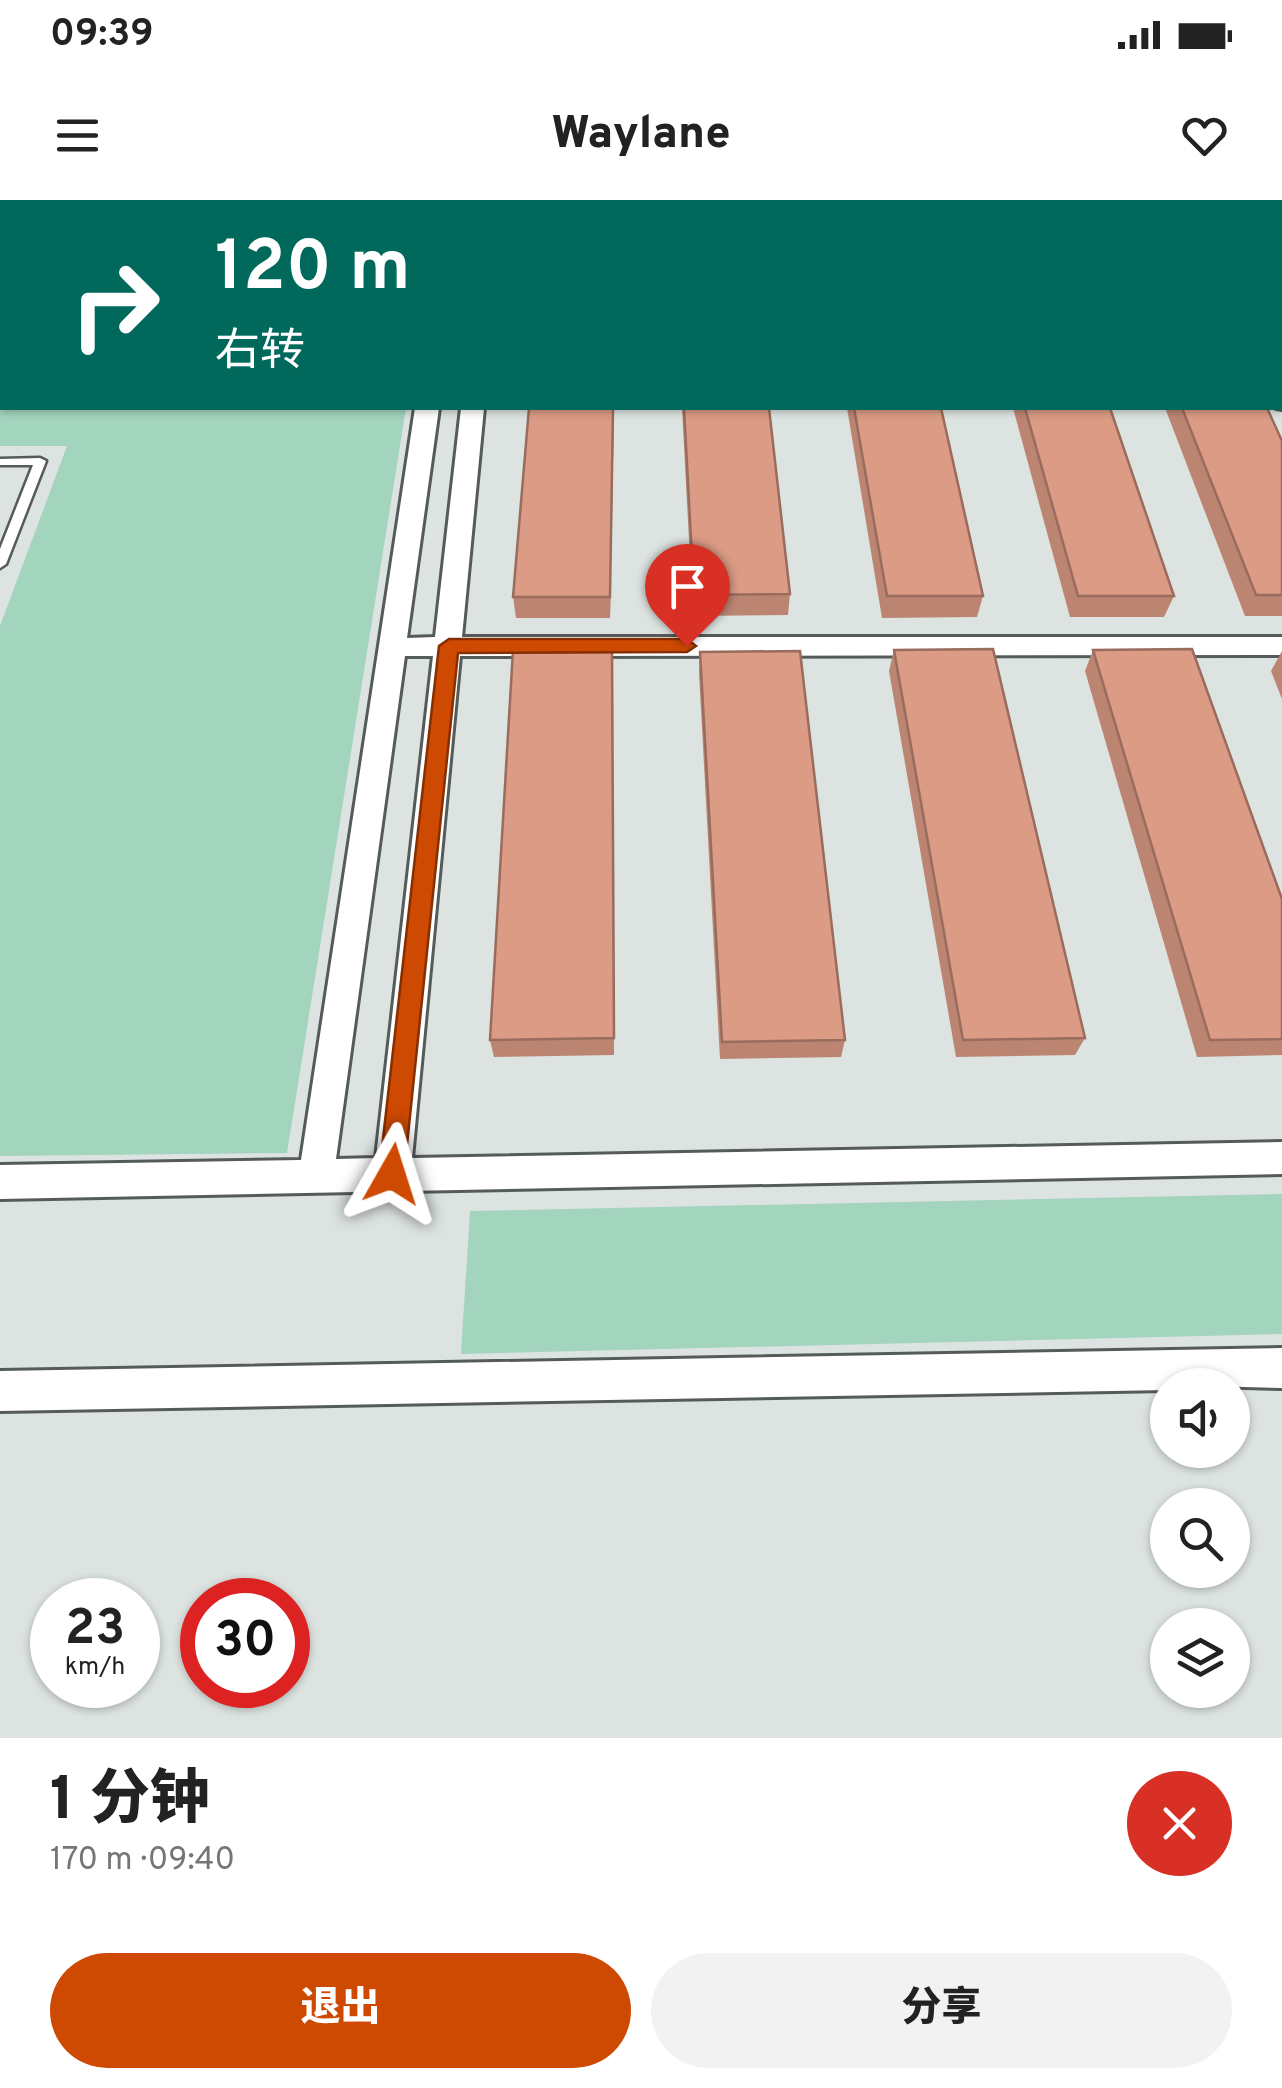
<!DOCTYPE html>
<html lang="zh">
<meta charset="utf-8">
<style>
:root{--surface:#fff;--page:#f2f2f2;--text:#222;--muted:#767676;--accent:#ce4902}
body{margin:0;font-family:Overpass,"Noto Sans SC",sans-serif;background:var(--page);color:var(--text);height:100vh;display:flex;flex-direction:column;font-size:38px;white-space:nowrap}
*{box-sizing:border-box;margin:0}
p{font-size:32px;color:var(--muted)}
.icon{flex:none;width:55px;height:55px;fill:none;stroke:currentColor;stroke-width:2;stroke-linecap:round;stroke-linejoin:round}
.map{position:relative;height:1538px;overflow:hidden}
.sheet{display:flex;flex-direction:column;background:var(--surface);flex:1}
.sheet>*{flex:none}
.banner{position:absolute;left:0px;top:0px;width:1282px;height:210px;box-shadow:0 2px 8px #0004;background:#00695c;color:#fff;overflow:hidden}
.controls{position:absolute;left:1150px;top:1168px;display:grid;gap:20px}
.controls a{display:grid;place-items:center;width:100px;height:100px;border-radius:50%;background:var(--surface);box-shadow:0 2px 8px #0004;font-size:50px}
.speed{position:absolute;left:30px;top:1378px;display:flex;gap:20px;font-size:50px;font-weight:700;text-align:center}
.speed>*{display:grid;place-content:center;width:130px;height:130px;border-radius:50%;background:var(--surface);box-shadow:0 2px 8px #0004;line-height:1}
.speed small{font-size:25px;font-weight:400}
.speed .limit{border:15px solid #d22;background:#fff;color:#111}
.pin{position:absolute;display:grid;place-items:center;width:85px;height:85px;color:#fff;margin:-102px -42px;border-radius:50% 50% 50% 0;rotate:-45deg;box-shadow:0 0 10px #0007}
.pin .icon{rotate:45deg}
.me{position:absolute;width:110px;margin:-55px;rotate:6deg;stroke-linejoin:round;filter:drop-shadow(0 0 8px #0008)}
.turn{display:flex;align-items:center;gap:35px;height:210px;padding:0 50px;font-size:45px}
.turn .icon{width:130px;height:130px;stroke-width:2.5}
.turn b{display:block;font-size:70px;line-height:85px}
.round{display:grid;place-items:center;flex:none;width:105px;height:105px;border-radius:52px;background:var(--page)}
.summary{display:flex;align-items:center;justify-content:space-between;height:170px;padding:0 50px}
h1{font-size:60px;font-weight:800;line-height:75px}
.action{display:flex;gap:20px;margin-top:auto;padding:20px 50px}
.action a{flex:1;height:115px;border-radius:60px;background:var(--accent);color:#fff;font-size:40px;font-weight:800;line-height:115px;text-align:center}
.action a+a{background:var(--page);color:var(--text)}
.status{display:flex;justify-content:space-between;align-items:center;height:70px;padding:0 50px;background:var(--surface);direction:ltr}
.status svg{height:28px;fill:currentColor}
header{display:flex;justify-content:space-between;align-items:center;height:130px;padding:0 50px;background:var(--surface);font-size:45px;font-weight:800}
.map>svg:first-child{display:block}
</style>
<div class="status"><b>09:39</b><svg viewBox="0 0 49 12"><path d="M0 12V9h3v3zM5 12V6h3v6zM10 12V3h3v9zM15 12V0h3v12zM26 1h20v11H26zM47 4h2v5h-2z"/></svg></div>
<header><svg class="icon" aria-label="menu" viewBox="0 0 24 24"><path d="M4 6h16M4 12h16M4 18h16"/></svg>Waylane<svg class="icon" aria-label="heart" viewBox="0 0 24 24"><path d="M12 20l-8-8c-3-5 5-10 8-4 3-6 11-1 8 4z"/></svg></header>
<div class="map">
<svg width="1282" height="1538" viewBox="0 0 1282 1538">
<rect width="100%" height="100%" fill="#dce3e0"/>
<g fill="#a3d4be">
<polygon points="0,191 2,208 406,208 287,953 0,956 0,426 67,246 0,246"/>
<polygon points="1282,994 1282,1134 461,1154 470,1011"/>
</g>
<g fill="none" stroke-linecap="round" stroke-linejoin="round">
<g stroke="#545b58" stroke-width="5">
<polygon id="service" points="40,258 46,261 6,364 0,368 0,349 33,265 0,265 0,259"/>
</g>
<g stroke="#545b58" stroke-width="6">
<g id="minor">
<polygon points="1212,0 1232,0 1233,2 1214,2"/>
<rect x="1280" y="83" width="2" height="15"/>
<polygon points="1280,191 1282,192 1282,209 1276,208 1280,208"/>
<path d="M415 208H439L407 438 435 437 461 208H484L462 437H1282V455L460 456 412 958 1282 942V974L0 999V965L301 960ZM405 456H433L376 958 336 959Z"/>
<polygon points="1282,1148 1282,1188 1168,1185 1168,1190 0,1211 0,1171"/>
</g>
</g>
<g stroke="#545b58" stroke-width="5">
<g id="primary">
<rect x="1280" y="62" width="2" height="20"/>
<rect x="0" y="107" width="2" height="20"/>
<rect x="1280" y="112" width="2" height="20"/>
<rect x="0" y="160" width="2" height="20"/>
</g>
</g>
<use href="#service" fill="#fff" fill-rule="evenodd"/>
<use href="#minor" fill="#fff" fill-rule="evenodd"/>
<use href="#primary" fill="#fff" fill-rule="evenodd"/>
</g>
<g fill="#bc8572">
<polygon points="0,0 253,0 252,2 2,2 2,66 0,66"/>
<polygon points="1092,0 1198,0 1199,2 1093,2"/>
<polygon points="1273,0 1282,0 1282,14 1280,11 1280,2 1274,2"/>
<polygon points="614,208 610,418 516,418 513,397"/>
<polygon points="682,208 769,208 790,394 788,415 693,416"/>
<polygon points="847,208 941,208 983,396 977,417 882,418"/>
<polygon points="1013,208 1110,208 1174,396 1164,417 1070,417"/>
<polygon points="1165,208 1267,208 1282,241 1282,416 1245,416"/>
<polygon points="612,449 614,855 494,857 490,840"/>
<polygon points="894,450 1085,838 1075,855 956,857 889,471"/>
<polygon points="1093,450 1282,699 1282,855 1197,857 1085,471"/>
<polygon points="1282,451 1282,499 1271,471"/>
<polygon points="700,452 845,840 841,857 720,859 699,473"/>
</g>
<polygon fill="#996c5d" points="613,208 614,208 610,418 610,397"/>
<g fill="#db9b85" stroke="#996c5d" stroke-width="2.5">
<polygon points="0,0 244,0 244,2 2,2 2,44 0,44"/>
<polygon points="689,0 1031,0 1032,2 689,2"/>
<polygon points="1109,0 1198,0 1199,2 1111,2"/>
<polygon points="529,208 613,208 610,397 513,397"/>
<polygon points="684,208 769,208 790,394 694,395"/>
<polygon points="854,208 941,208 983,396 887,396"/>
<polygon points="1025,208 1110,208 1174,396 1078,396"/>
<polygon points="1182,208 1267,208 1282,241 1282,395 1256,395"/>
<polygon points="612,449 614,838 490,840 513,450"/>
<polygon points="993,449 1085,838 963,840 894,450"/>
<polygon points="1192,449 1282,699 1282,839 1210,840 1093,450"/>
<polygon points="800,451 845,840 722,842 700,452"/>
</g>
<polygon fill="#ce4902" stroke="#862f01" stroke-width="2.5" points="449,439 687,439 696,446 687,452 458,453 404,974 400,983 392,986 383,983 379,974 439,446"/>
</svg>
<div class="controls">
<a><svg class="icon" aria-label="sound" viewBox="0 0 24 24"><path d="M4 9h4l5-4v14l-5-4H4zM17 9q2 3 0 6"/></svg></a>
<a><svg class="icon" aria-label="search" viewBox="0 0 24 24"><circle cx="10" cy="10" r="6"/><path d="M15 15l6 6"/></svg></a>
<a><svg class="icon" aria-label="layers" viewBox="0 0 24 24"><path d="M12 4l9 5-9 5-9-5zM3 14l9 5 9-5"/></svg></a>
</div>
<div class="speed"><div>23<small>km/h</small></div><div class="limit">30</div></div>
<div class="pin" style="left:687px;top:446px;background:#d93025"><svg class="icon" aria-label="arrive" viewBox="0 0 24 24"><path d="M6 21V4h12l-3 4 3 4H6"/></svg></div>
<svg class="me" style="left:392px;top:974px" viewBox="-20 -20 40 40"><path d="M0-17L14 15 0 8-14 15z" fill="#ce4902" stroke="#fff" stroke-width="4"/></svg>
<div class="banner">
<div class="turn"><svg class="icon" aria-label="right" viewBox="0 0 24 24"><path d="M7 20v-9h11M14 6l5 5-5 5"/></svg><div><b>120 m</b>右转</div></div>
</div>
</div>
<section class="sheet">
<div class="summary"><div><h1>1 分钟</h1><p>170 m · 09:40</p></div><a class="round" style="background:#d93025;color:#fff"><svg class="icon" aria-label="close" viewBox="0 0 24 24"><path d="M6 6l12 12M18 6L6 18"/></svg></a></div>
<div class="action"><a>退出</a><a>分享</a></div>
</section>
